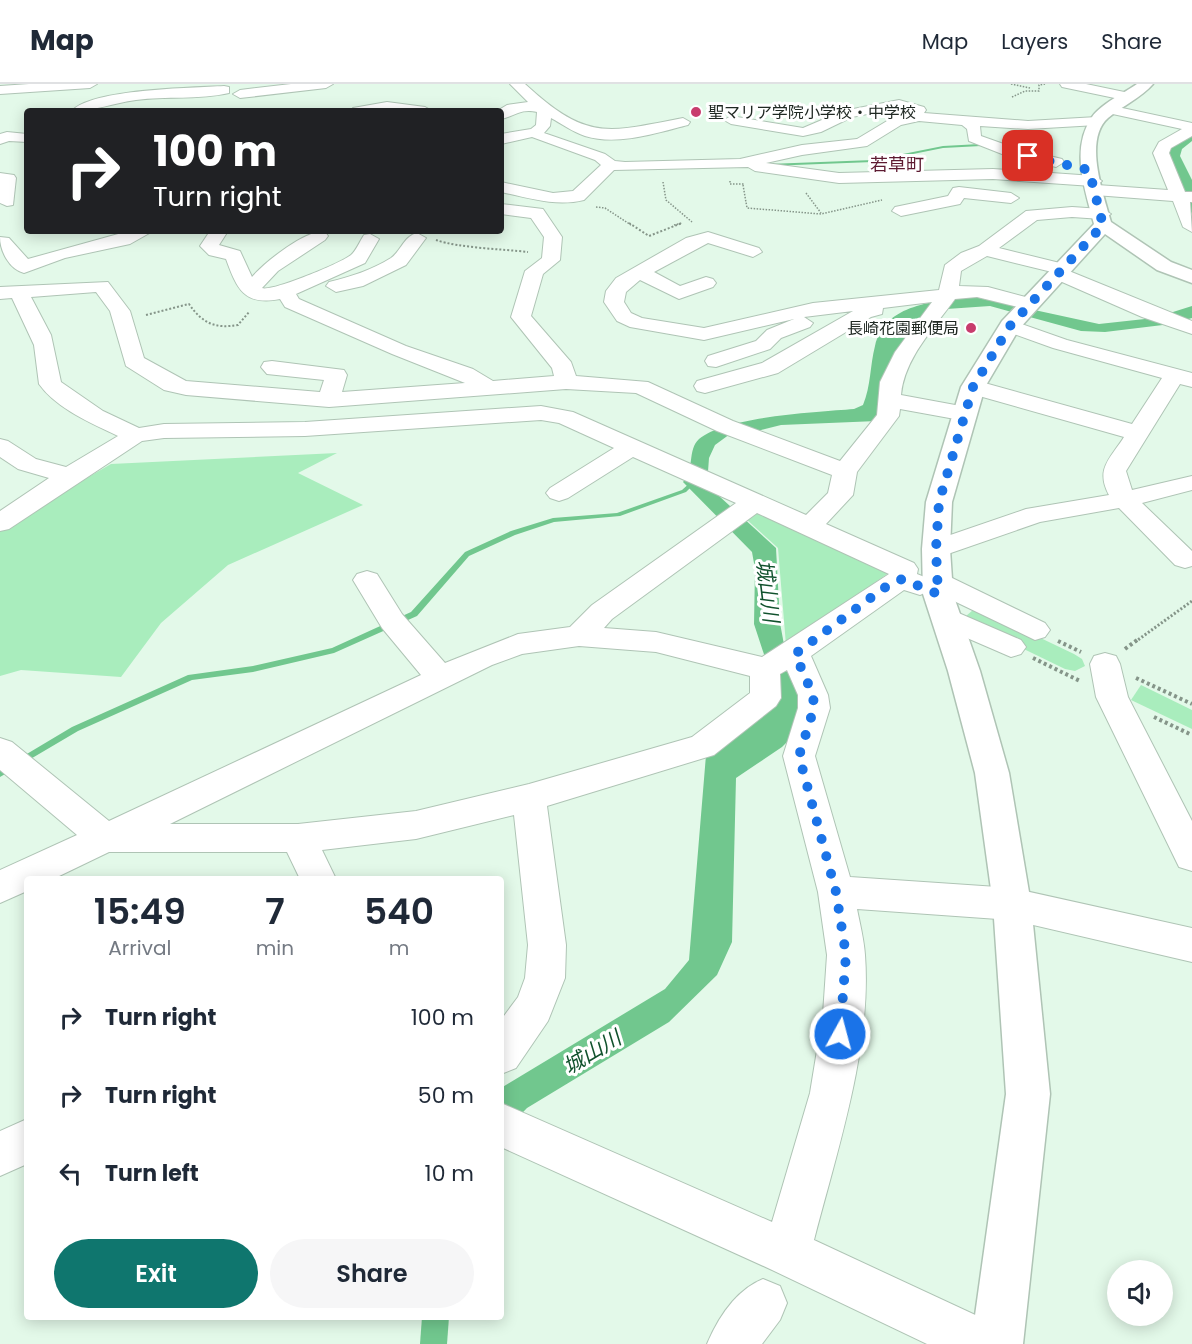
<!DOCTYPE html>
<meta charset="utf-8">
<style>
:root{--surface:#fff;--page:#f6f6f7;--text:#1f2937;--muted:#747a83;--line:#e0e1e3;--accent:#0f766e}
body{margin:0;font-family:Poppins,"Noto Sans JP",sans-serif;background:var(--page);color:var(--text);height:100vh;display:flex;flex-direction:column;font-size:22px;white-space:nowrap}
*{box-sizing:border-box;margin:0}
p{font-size:20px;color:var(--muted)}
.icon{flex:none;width:33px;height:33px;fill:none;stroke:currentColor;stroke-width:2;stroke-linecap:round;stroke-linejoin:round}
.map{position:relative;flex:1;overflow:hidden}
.details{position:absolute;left:24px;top:792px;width:480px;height:444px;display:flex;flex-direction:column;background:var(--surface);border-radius:6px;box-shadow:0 3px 15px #0003}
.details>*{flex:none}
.banner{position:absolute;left:24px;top:24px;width:480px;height:126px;border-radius:6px;box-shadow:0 3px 15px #0003;background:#202124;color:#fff;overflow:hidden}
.controls{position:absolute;left:1107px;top:1176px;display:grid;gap:12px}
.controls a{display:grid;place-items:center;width:66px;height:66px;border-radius:50%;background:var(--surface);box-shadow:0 3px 15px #0003;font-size:30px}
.pin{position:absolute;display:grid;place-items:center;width:51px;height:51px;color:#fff;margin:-26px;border-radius:12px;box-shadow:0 3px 9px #0006}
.me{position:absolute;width:66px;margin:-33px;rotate:7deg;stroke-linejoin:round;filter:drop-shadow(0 0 4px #0008)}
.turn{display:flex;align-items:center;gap:21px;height:126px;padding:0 30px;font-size:27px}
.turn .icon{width:78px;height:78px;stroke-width:2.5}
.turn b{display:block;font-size:42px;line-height:51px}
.eta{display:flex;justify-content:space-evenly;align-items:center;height:102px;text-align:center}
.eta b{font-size:36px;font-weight:600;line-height:42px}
.button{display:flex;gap:12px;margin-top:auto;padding:12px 30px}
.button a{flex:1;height:69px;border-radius:36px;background:var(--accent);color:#fff;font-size:24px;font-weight:600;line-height:69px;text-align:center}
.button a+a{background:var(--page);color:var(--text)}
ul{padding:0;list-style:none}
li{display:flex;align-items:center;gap:18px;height:78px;padding:0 30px}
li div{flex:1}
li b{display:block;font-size:22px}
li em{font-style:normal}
header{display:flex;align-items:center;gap:36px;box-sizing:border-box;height:84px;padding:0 30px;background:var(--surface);border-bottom:2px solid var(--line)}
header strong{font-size:28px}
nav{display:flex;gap:33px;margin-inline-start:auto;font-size:21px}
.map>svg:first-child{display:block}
</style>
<header>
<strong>Map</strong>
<nav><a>Map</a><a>Layers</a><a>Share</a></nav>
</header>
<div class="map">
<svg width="1192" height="1260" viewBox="0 0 1192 1260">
<rect width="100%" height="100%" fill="#e3f9e9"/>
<g fill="#a9edbd">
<polygon points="337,369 298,389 363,421 228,481 161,539 121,593 21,586 0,592 0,438 26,429 111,380"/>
<polygon points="755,426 890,488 786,561 778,464 745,434"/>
<polygon points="973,526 982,526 1074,570 1082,575 1085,582 1075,587 1065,585 976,542 966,532"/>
<polygon points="1141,601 1192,626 1192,645 1131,616"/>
</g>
<g fill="#71c78e">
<polygon points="1192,48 1192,57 1182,65 1180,72 1192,96 1192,130 1165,70 1167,62"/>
<path d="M970 212 1099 240 1154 234 1192 222V234L1171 240 1105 248 1081 247 990 222 932 226 877 337 781 341 753 348 730 350 715 361 709 374 707 401 776 464 780 539 785 566 798 595 800 645 782 663 736 694 732 858 717 891 669 938 527 1024 501 1051V1004L665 905 689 876 706 671 779 616 754 540 755 485 752 468 683 398C695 386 687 366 699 355 726 332 819 328 854 325L863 321C871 302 870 281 875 262 886 218 935 219 970 212Z"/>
<polygon points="422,1233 449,1233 447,1260 420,1260"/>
</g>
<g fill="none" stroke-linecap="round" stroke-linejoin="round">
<g fill="#71c78e" fill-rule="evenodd">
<polygon points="980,60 981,62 943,64 873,78 768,82 766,81 768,80 873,76 943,62"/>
<polygon points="692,397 695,399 686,408 620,432 554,438 515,451 469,472 417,532 334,569 253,588 192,596 78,647 0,693 0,686 72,643 188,591 253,582 332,564 411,528 465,468 511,447 553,434 617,429 682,406"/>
</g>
<g stroke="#afc4b5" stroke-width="2">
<g id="street">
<polygon points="29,0 97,0 90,4 0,10 0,2"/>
<polygon points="291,0 333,0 326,4 240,14 233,10 240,6"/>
<path d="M510 0H525C587 57 606 49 683 34L690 38 688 41C656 49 618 62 585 52 573 48 562 40 551 34L550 42 544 49 605 70 615 77 625 78 740 75 802 61 857 55 892 34 915 29 898 24 852 33 821 48 803 52 731 40 724 36 731 32 803 44 843 27 899 16 924 23 926 26 924 29 1028 37 1097 33 1104 37 1097 41 1028 45 980 42 981 52 1012 63 1062 75 1064 78 1056 83 1002 70 969 57 967 45 962 41 919 37 901 41 867 62 802 71 766 79 839 89 993 85 1094 92 1102 97 1097 101 1168 106 1153 69 1159 58 1182 45 1108 29 1106 26 1113 22 1192 39V52L1171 64 1169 69 1185 108H1192V118H1190L1192 148 1183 143 1173 117 1095 111 1087 106 1092 102 993 95 839 99 755 87 748 83 614 86 584 116C556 123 529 114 501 108V98L553 109 573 107 601 81 595 76 532 53 501 60V50L531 45 536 41 537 28C521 24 515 32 501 35V27H497L507 21 528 18Z"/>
<polygon points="1060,0 1086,0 1134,10 1136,13 1129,17 1062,3"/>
<path d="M224 2 229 3V9C199 16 166 12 136 16 114 19 94 27 72 27 91 5 192 4 224 2Z"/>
<polygon points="387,18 425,23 432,27 351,27 353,24"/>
<polygon points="7,48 27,50 27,58 9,57 0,60 0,50"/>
<polygon points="0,89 14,91 16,94 13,121 7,122 0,119"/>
<polygon points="959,103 1011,109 1019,114 1011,119 964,114 960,120 901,132 892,127 895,123 948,112 953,104"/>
<path d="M501 120 543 125 562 153 560 176 543 190 531 232 571 278 576 292 648 298 733 337 840 377 877 331 880 298 895 268 932 218 883 224 882 230 871 233 778 289 705 309 697 307 694 302 697 297 762 279 853 227 804 233 813 239 810 243 781 254 770 265 716 283 708 282 705 277 708 272 756 257 767 246 794 235 704 256 630 243 617 237 604 218 606 207 616 194 686 154 708 148 759 164 762 168 753 173 708 159 654 188 680 202 706 193 713 195 716 199 713 203 679 215 640 196 626 208 624 218 631 229 642 234 704 244 813 219 939 206 945 181 961 169 979 162 1026 127 1072 123 1102 125 1111 130 1102 135 1072 133 1037 136 999 164 1068 181 1069 187 1192 237V250L1142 233 1053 194 1052 188 987 172 961 187 959 202 988 203 1037 216 1040 220 1037 224 1030 226 977 213 955 215C934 244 904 275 901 311L966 323 974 325 977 330 974 335 966 337 900 325 899 332 857 388 853 411 826 440 914 479 918 485 917 490 927 494 938 489 948 492 1045 539 1050 546 1045 553 1035 556 931 506 920 511 904 506 811 572 828 611 830 624 815 672 850 793 1012 804 1192 844V878L1012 836 857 825C860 840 864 856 865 871 872 963 837 1067 814 1156L999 1242 1006 1260H927L770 1185 501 1063V1019L772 1138 810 1009 823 930 827 871 818 808 783 672 798 624V611L787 586 780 590 781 614 776 622 714 671 547 722 566 861 565 894 548 937 516 984 501 990V936L518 913 525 894 528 861 514 731 416 755 322 766 336 795H300L287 768H109L53 795H27V807L0 819V786L77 751 0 686V654L12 658 109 737 421 591 382 544 353 496 357 490 367 487 377 490 402 530 445 579 518 550 570 543 592 521 736 419 633 373 568 414 559 417 550 414 546 409 550 404 614 364 559 339 541 336 305 352 164 354 142 357 9 445 0 447V427L49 394 18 385 0 373V355L8 357 36 375 66 383 118 352C91 339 57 325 39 300L34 261 12 214 0 215V203L108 198 130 227 144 274 186 297 320 308 324 296 267 290 261 283 264 278 272 277 344 286 347 291 342 308 465 299 392 270 285 223 280 215C244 222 237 205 226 175L209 171 200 162 210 147H228L219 161 240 167 252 193C264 179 307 144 325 148L328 152 325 156 278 187 262 204C272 208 341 179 351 171 356 167 360 157 364 151L370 150 379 155 365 179 296 210 299 215 406 262 473 285 493 297 554 292 552 284 511 233 525 187 542 174 544 153 531 134 501 130ZM96 208 110 227 126 282 164 306 186 311 329 323 566 305 636 309 717 347 832 391 828 409 806 431 573 328 541 322 305 338 164 340 139 344 103 327 61 298 51 251 31 213ZM757 429 889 490 762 573 656 548 604 544 612 535ZM579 562 656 568 750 592V609L692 653 529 700 416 727 298 740H170L492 581 522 570Z"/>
<path d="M129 147H153L130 160 65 174 24 189C9 185 0 167 0 153L9 154 28 175Z"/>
<path d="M417 149 426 154 406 181 363 202 336 208 326 202 329 198C350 193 372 186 391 174 401 167 404 152 417 149Z"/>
<path d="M1010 236 1067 256 1192 289V303L1180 300 1126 387 1132 406 1192 392V406L1142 419 1192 467V482L1185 484 1175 481 1119 424 1040 438 945 471 936 473 927 471 923 465 927 459 1026 425 1109 411C1095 385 1110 375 1124 353L965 308 962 303 965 298H981L1132 340 1162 294 1053 264 1003 246 1000 242 1003 238Z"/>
<polygon points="947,524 1021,556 1026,563 1021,570 1011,573 937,541 933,534 937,527"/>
<polygon points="1105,569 1116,572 1120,580 1128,613 1192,737 1192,787 1179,783 1096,613 1090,580 1094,572"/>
<polygon points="27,1035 27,1080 0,1092 0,1047"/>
<path d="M763 1195 780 1202 787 1219 780 1236 762 1260H707C718 1234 736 1206 763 1195Z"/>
</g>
</g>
<g stroke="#afc4b5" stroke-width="3">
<path id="secondary" d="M1137 0H1153C1141 14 1122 22 1108 34 1083 56 1104 112 1111 138L1171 178 1192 186V199L1157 186 1105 150 1019 245 985 303 952 418 950 465 953 510 980 587 1009 689 1031 820 1050 1010 1023 1260H971L1006 1010 993 820 975 689 948 587 923 510 922 465 926 418 961 303 1002 237 1094 140C1085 106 1070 65 1092 33 1101 20 1124 9 1137 0Z"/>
</g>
<g stroke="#859589" stroke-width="1.5" stroke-dasharray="1.5 1.5" stroke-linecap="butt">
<polyline points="1011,0 1030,4"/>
<polyline points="1012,13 1025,7 1039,7 1039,1 1045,0"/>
<polyline points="730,97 730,100 744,100"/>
<polyline points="663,98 666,116 692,138"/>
<polyline points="743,101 747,124 821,130 882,116"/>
<polyline points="806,109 821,129"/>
<polyline points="596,123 605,124 631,141"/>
<polyline points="674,141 682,139"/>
</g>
<g stroke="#859589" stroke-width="2" stroke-dasharray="2 2" stroke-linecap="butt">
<polyline points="629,139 649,152 682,139"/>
<path d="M436 156C459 164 502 165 528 168"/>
<path d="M146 231 189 220C202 239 215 245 238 241L249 228"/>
</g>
<polyline stroke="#859589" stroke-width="3" stroke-dasharray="2 2" stroke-linecap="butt" points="1135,558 1192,517"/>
<g stroke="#859589" stroke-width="4" stroke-dasharray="3 3" stroke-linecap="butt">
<polyline points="1058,557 1081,568"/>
<polyline points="1125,565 1137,556"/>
<polyline points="1033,574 1080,597"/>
<polyline points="1136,594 1192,620"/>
<polyline points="1154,633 1192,651"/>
</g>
<use href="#street" fill="#fff" fill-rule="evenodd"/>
<use href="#secondary" fill="#fff" fill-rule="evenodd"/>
</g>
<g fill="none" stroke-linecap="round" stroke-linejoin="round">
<polyline stroke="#1a73e8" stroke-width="10" stroke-dasharray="0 18" points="840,950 846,871 836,808 799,672 814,624 813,611 795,570 884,504 902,495 938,510 936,465 939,418 973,303 1010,242 1103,141 1089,86 1028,72"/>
</g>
<g fill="#c83c6d" stroke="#fff" stroke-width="2">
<circle cx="696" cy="28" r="6"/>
<circle cx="971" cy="244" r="6"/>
</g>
<g text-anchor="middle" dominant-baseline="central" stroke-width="6" stroke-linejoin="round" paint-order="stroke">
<g font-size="16" fill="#202923" stroke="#fff" text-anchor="start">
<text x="708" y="28">聖マリア学院小学校・中学校</text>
<text x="959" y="244" text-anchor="end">長崎花園郵便局</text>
</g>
<g font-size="18" fill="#5d1a31" stroke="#fff">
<text x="897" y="80">若草町</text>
</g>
<g font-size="21" font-style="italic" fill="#11522d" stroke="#fff">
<text transform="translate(768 507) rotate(83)">城山川</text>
<text transform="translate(592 968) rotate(-31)">城山川</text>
</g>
</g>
</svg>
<div class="controls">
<a><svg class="icon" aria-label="sound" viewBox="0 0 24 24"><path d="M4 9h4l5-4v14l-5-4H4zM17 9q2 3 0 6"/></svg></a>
</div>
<div class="pin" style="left:1028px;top:72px;background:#d93025"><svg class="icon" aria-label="arrive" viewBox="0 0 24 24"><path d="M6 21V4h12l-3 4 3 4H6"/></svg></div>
<svg class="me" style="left:840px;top:950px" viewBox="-20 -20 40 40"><circle r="17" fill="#1a73e8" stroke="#fff" stroke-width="3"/><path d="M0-11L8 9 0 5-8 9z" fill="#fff"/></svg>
<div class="banner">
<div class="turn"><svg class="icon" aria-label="right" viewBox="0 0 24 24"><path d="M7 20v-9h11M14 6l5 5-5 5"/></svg><div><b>100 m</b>Turn right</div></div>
</div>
<section class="details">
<div class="eta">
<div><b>15:49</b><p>Arrival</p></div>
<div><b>7</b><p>min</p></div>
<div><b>540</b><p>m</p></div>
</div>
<ul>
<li><svg class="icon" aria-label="right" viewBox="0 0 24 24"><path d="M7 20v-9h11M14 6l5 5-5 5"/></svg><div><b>Turn right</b></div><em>100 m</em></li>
<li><svg class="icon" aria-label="right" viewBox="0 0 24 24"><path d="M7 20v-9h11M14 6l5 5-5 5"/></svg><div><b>Turn right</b></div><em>50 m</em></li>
<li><svg class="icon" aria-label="left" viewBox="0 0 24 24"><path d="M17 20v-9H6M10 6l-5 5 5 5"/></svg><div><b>Turn left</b></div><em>10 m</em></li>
</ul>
<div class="button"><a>Exit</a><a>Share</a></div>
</section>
</div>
